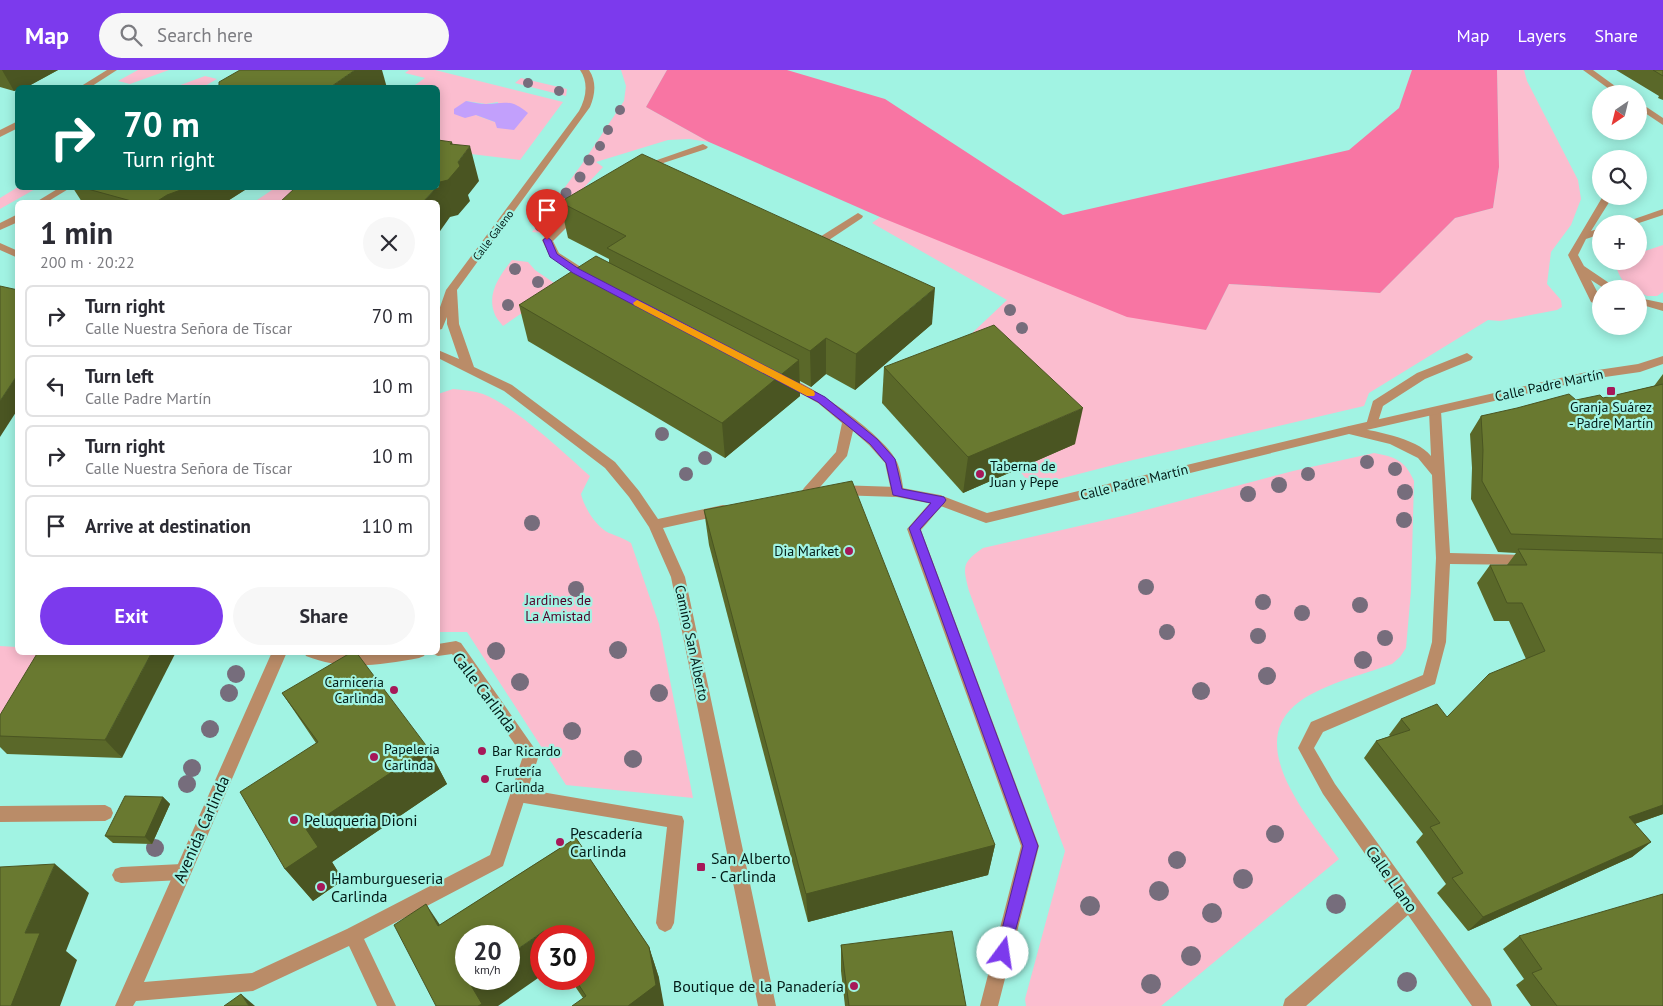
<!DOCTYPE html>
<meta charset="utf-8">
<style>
:root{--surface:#fff;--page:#f7f7f7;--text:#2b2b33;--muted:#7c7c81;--line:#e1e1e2;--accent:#7c3aed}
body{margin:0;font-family:"PT Sans",sans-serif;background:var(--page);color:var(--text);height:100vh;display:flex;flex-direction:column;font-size:19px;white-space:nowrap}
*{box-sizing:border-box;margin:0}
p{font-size:16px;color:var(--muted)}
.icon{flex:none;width:28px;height:28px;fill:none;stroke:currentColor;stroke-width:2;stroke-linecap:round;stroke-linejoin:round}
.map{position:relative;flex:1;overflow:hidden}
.panel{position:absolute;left:15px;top:130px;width:425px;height:455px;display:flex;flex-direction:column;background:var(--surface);border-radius:8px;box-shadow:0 2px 12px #0003}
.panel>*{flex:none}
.guide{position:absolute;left:15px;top:15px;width:425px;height:105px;border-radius:8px;box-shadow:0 2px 12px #0003;background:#00695c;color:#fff;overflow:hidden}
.needle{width:32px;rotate:215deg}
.buttons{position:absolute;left:1592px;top:15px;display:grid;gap:10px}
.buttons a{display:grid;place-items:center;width:55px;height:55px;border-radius:50%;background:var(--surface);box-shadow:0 2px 12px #0003;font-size:25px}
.speed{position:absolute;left:455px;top:855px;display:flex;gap:10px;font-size:25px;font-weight:700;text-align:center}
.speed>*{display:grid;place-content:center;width:65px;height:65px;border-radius:50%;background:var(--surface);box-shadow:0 2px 12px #0003;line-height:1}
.speed small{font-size:12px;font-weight:400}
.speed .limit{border:8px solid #d22;background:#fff;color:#111}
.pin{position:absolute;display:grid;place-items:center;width:42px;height:42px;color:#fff;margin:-51px -21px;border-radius:50% 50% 50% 0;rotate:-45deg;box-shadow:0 0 5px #0007}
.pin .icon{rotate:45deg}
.me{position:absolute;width:55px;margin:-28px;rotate:14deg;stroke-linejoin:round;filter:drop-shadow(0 0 4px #0008)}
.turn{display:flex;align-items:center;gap:18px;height:105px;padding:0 25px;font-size:22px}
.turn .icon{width:65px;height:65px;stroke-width:2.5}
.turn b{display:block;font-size:35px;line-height:42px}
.round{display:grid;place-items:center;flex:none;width:52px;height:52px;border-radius:26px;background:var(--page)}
.headline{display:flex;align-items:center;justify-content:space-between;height:85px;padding:0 25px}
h1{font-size:30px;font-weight:600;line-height:38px}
.action{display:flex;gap:10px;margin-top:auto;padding:10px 25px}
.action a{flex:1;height:58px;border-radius:30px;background:var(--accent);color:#fff;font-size:20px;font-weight:600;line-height:58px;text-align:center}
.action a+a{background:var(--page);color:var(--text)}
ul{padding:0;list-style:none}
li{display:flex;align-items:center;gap:15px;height:62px;margin:0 10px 8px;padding:0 15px;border:2px solid var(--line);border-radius:8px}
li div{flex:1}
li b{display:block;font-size:19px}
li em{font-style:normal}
header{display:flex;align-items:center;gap:30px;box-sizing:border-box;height:70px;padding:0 25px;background:var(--accent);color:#fff}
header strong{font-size:24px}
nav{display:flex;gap:28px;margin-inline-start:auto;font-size:18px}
.search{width:350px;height:45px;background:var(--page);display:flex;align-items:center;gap:12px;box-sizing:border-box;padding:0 18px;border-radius:28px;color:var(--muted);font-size:19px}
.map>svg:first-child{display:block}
</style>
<header>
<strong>Map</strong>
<div class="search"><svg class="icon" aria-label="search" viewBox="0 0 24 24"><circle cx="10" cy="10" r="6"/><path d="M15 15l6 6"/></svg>Search here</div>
<nav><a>Map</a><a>Layers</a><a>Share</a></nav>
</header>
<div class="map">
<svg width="1663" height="936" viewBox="0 0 1663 936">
<rect width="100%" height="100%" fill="#a1f3e3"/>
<g fill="#fbbdcf" fill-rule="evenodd">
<polygon points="138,0 169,0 130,14 118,11"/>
<path d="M409 0H435L563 32 520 90 438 80V18L412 17 425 8 405 3ZM466 31 486 34 498 32 495 52 476 45Z"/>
<polygon points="621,0 667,0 646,37 709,72 689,69 668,70 596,92 603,97 542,163 532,162 582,94 624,31 626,16"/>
<polygon points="1497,0 1524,0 1527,11 1578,110 1581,129 1571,155 1551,182 1547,214 1561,230 1562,237 1557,240 1500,251 1488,250 1369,323 1364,336 1129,391 1032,416 1018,399 1074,374 930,303 1007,230 872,153 880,147 1206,260 1229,214 1380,223 1455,148 1493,138 1499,97"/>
<polygon points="205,6 217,9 203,17 175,17"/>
<polygon points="521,8 567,19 566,26 515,13"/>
<polygon points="18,117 37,118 0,139 0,128"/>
<polygon points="275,118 342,118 328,132 254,132"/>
<path d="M1663 175V222L1657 226H1647L1639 222V219C1626 219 1619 207 1616 196L1621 191H1639V183Z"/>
<path d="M512 190 528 192 535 200 560 217 503 256C500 252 495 247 494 242 487 222 501 204 512 190Z"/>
<path d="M453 319C463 320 474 321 483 324 516 337 563 382 590 406L581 424C584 437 596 457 609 463 617 466 623 468 631 473L659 554 693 728 566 715 467 562H438V324Z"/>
<path d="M1374 383C1395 387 1405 390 1414 411L1411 521 1406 578 1400 587 1392 594C1362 605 1318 615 1294 636 1246 679 1312 752 1339 789L1161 936H1026L1025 929 1065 781 969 521C963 497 961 493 983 478L1127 445 1293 401Z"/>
<polygon points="0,576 17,577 18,582 54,583 0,650"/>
</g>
<polygon fill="#f875a3" points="667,0 787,0 885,29 1063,145 1349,80 1399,38 1412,0 1497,0 1499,97 1493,138 1455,148 1380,223 1229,214 1206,260 1127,247 880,147 709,72 646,37"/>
<path fill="#c2a0fc" d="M466 31C472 32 480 34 486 34 506 33 511 29 528 43L514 60 497 58 495 52 476 45 465 48 454 44V39Z"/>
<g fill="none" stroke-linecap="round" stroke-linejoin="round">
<g fill="#ba8c68" fill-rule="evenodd">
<polygon points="703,74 708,77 706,79 645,99 642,100 637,97"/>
<polygon points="1603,126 1613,126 1591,161 1601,158 1601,164 1586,169 1578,185 1584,196 1618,219 1605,219 1591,210 1601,229 1601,234 1597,235 1591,232 1568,185"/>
<polygon points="1663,139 1663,145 1636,154 1620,154"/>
<polygon points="858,143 863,146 862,148 823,174 815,174 814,172 815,170"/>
<polygon points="1639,228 1663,233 1663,241 1639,234"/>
<polygon points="1467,283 1473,287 1471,290 1425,309 1383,336 1376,358 1368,358 1366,355 1373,331 1417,303"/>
<polygon points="518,718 682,746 684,751 674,853 671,859 665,862 659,859 656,853 667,757 518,732 512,730 510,725 512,720"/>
<polygon points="105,735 111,738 113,743 111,748 105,751 0,752 0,736"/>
<polygon points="182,794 188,796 191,802 188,808 182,810 121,813 115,811 112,805 115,799 121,797"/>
</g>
<g fill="#ba8c68" fill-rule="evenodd">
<polygon points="578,137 583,140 582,142 553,171 559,183 595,206 596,208 591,211 550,187 542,170 574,138"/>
<path d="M785 306C810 313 888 368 897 392 901 401 902 412 904 422L902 425H892L885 393 869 375 853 361 847 386 814 424H804L802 421 804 418 836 382 842 353 818 333 781 313 779 310Z"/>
<path d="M1435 337 1441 341 1450 483 1529 485 1534 486 1536 490 1534 494 1529 495 1450 494 1446 572 1435 614 1323 662 1314 678 1335 714 1490 929 1492 936H1472L1408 845 1306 936H1283L1285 929 1398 831 1323 724 1298 678 1311 652 1423 605 1432 572 1436 488 1432 405 1418 388 1390 374 1349 364 1343 360 1349 356C1372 361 1416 367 1431 386L1429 341Z"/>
<polygon points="940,425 945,427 947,430 921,460 1039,776 998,936 980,936 1021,776 907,459 935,427"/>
<polygon points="456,571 461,573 539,685 503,796 364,869 396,936 377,936 349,876 253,921 136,931 133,936 115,936 272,582 287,582 144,912 252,903 347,859 490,785 523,686 452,584 438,586 433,584 432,582 438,582 438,574"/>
<path d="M304 582H426L424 586 419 588C381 595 343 601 306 586Z"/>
</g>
<g fill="#ba8c68" fill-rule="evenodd">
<polygon points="107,0 117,0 89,18 78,18"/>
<path d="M580 0H589C597 12 595 25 590 37L457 220 459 254 474 297 512 315 615 392 639 421 658 449 723 435 728 436 730 440 728 444 723 445 663 458 685 507 776 936H758L671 507 649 457 629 427 605 398 504 321 438 288V280L459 289 447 254V247L442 259 438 260V243L446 220 579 41C586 28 589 13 580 0Z"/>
<polygon points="1583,0 1593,0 1626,24 1616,24"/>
<polygon points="1639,32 1663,48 1663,55 1639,39"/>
<polygon points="18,51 18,58 0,67 0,60"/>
<polygon points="59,118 70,118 47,132 36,132"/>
<polygon points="18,144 18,152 0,160 0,153"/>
<polygon points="0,173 18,181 18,188 0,180"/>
<polygon points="1663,286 1663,294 1640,302 1591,309 1349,364 986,453 938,435 897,427 837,425 832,423 830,420 832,417 837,415 897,417 940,425 987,443 1349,356 1591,301 1638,294"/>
</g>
</g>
<g fill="#766d7c">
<circle cx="528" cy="13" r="5"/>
<circle cx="559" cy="21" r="5"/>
<circle cx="620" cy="40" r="5"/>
<circle cx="608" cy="60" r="5"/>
<circle cx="600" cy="76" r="5"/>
<circle cx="589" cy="90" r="5.5"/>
<circle cx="580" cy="107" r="5.5"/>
<circle cx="566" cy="123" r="5.5"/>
<circle cx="551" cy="145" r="5.5"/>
<circle cx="540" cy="156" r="5.5"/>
<circle cx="515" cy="199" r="6"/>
<circle cx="538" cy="212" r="6"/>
<circle cx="508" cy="235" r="6"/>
<circle cx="1010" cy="240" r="6"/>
<circle cx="1022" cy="258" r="6"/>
<circle cx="662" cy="364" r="7"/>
<circle cx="705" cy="388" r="7"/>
<circle cx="1367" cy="392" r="7"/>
<circle cx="1395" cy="399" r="7"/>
<circle cx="686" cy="404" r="7"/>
<circle cx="1308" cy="404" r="7"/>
<circle cx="1279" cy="415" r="8"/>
<circle cx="1405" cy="422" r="8"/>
<circle cx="1248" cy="424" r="8"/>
<circle cx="1404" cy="450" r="8"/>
<circle cx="532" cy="453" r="8"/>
<circle cx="1146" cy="517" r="8"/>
<circle cx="576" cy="519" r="8"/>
<circle cx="1263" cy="532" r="8"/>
<circle cx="1360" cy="535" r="8"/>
<circle cx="1302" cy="543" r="8"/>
<circle cx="1167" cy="562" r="8"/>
<circle cx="1258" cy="566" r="8"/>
<circle cx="1385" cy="568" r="8"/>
<circle cx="618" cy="580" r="9"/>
<circle cx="496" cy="581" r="9"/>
<circle cx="1363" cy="590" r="9"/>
<circle cx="236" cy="604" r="9"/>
<circle cx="1267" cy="606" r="9"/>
<circle cx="520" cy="612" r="9"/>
<circle cx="1201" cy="621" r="9"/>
<circle cx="229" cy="623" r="9"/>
<circle cx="659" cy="623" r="9"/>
<circle cx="210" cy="659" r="9"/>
<circle cx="572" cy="661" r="9"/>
<circle cx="633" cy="689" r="9"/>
<circle cx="192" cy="698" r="9"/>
<circle cx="187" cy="714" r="9"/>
<circle cx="1275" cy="764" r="9"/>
<circle cx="155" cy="778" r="9"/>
<circle cx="1177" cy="790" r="9"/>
<circle cx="1243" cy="809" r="10"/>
<circle cx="1159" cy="821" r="10"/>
<circle cx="1336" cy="834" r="10"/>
<circle cx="1090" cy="836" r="10"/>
<circle cx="1212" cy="843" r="10"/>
<circle cx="1191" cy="886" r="10"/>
<circle cx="1407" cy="912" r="10"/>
<circle cx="1151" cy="914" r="10"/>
</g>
<g fill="#5a6829">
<polygon points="0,0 58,0 25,18 18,18 14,21 0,17"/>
<polygon points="1616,0 1663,0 1663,30 1658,28 1659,26"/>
<polygon points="73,118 248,118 226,132 82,132"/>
<polygon points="560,132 932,254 855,320 826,304 811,317 800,311 800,326 725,388 528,271 519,235 609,192 609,189 568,168"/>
<polygon points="884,297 1075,374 963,423 882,333"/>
<polygon points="1663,304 1663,744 1635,754 1651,772 1632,787 1468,861 1437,823 1446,814 1416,772 1423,764 1364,688 1376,671 1390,666 1389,665 1401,649 1447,647 1526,589 1509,551 1494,551 1477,513 1490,495 1507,495 1516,483 1498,482 1471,429 1472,398 1470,364 1481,346 1603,328 1654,316"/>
<polygon points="704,440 995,775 988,805 808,852 709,475"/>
<polygon points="38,582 122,688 7,684 0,677 0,666"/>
<polygon points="282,623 428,678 447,714 332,792 343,810 313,831 285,799 316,673"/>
<polygon points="163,727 170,734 152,774 113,773 105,766"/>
<polygon points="576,768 649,877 659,908 583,928 570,909 584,909 584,866 541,866 440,855"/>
<polygon points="1519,866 1663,936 1531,936 1516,915 1524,909 1503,879"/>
<polygon points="841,875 966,936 845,936 841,901"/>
</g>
<g fill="#4a5522">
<polygon points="2,0 58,0 25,18 18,18 18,20 14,21"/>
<polygon points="355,0 382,0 387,18 329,18"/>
<polygon points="452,72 459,98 458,92 470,76 479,111 468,125 470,131 458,145 450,147 438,164 438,132 423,132 436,118 438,118 450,74"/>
<polygon points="186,118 248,118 226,132 156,132 167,125"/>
<polygon points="935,218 932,254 855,320 856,284"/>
<polygon points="826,268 826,304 811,317 810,281"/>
<polygon points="799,290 800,326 725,388 722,353"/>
<polygon points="18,304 18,339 0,367 0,331"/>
<polygon points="1083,338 1075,374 963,423 968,387"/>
<polygon points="152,582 176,582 122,688 105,670"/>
<polygon points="428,678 447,714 332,792 343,810 313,831 285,799 306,759"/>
<polygon points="163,727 170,734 152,774 145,767"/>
<polygon points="1663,735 1663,744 1611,762 1629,747"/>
<polygon points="1651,772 1632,787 1468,861 1483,847"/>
<polygon points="995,775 988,805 808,852 806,824"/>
<polygon points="55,794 89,823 66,881 77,890 60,936 11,936 25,863"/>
<polygon points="426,834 448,867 438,856"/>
<polygon points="544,861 547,866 541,866 541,906 498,936 478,936 469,912 474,909 509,909 509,885"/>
<polygon points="649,877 659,908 664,936 628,936"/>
<polygon points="241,924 255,936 249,936"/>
</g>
<g fill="#697930" stroke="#4a5522">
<polygon points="240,0 355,0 329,18 215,18 219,15 219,12"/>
<polygon points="1653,0 1663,0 1663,6"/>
<polygon points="438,70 452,72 450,74 470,76 458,92 460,96 448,110 440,112 438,115"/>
<polygon points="642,84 935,218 856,284 826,268 810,281 607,178 626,166 560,132"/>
<polygon points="84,118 186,118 167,125 156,132 135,132"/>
<polygon points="295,118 436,118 423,132 280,132"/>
<polygon points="596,186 799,290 722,353 519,235"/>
<polygon points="0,216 18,220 18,304 0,331"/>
<polygon points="994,255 1083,338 968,387 884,297"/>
<polygon points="1663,314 1663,469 1511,464 1482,411 1483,380 1481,346 1517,338 1569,324 1576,330 1600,325 1603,328"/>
<polygon points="852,411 995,775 806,824 704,440"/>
<polygon points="1518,479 1663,483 1663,735 1629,747 1651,772 1483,847 1452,808 1463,803 1430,757 1440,753 1376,671 1410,660 1401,649 1437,634 1447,647 1489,604 1545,581 1522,533 1507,533 1490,495 1527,495"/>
<polygon points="38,582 152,582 105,670 0,666 0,645"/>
<polygon points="352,582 356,582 428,678 306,759 318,777 285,799 240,722 318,672 282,623"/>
<polygon points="125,726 163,727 145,767 105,766"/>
<polygon points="576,768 649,877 656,915 628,936 572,936 586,926 575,909 584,909 584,866 548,866 544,861 509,885 509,866 466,866 466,909 474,909 469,912 482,934 478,936 436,936 394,855 426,834 438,856"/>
<polygon points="55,794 25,863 40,863 11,936 0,936 0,797"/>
<polygon points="1663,824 1663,936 1557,936 1532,903 1542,899 1519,866"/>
<polygon points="952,861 966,936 849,936 841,875"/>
<polygon points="241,924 249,936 224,936"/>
</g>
<polygon fill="#7c3aed" stroke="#51269a" points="547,167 551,170 557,184 579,199 825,327 877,369 895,389 902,419 944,427 946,430 944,433 920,459 1038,776 1008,888 1003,890 998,888 996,883 1023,776 909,458 931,433 893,425 886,393 870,374 818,332 573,203 550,187 543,170"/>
<polygon fill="#f59e0b" points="637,230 814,321 815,324 814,326 807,326 634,235 633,233"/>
<g fill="#a61859" stroke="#a1f3e3" stroke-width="2">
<rect x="1606" y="316" width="10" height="10" rx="2.5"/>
<circle cx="980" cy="404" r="5"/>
<circle cx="849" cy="481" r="5"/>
<circle cx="394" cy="620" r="5"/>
<circle cx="482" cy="681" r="5"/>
<circle cx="374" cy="687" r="5"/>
<circle cx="485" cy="709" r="5"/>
<circle cx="294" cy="750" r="5"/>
<circle cx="560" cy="772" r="5"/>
<rect x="696" y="792" width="10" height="10" rx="2.5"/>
<circle cx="321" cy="817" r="5"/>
<circle cx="854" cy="916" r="5"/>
</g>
<g text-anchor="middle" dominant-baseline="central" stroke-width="4.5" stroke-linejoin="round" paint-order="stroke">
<g font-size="11" fill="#031c18" stroke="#a1f3e3">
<text transform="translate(493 165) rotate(-53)">Calle Galeno</text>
</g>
<g font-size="14" fill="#031c18" stroke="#a1f3e3">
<text transform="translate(1549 315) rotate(-12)">Calle Padre Martín</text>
<text transform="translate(1134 412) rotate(-14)">Calle Padre Martín</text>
<text transform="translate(692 573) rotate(78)">Camino San Alberto</text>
</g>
<g font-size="14" fill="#031c18" stroke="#a1f3e3" text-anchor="start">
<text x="1611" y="337" text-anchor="middle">Granja Suárez<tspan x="1611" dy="16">- Padre Martín</tspan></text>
<text x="990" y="396">Taberna de<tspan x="990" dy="16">Juan y Pepe</tspan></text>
<text x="839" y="481" text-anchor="end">Dia Market</text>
<text x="384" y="612" text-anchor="end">Carnicería<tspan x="384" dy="16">Carlinda</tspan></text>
<text x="384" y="679">Papeleria<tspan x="384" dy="16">Carlinda</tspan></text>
<text x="492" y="681">Bar Ricardo</text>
<text x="495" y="701">Frutería<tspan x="495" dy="16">Carlinda</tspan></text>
</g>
<g font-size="14" fill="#520027" stroke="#a1f3e3">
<text x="558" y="530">Jardines de<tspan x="558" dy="16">La Amistad</tspan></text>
</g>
<g font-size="16" fill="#031c18" stroke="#a1f3e3">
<text transform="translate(485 622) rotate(53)">Calle Carlinda</text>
<text transform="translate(201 759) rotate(-66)">Avenida Carlinda</text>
<text transform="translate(1392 809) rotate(55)">Calle Llano</text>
</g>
<g font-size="16" fill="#031c18" stroke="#a1f3e3" text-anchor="start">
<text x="304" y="750">Peluqueria Dioni</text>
<text x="570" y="763">Pescadería<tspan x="570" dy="18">Carlinda</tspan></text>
<text x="711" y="788">San Alberto<tspan x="711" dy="18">- Carlinda</tspan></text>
<text x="331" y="808">Hamburgueseria<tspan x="331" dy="18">Carlinda</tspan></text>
<text x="844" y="916" text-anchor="end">Boutique de la Panadería</text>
</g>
</g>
</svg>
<div class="buttons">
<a><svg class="needle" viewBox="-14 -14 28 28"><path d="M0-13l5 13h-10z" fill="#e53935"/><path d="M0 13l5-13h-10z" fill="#7c7c81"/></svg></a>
<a><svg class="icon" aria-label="search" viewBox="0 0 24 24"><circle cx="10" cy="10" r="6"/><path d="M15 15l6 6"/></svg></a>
<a>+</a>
<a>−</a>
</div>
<div class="speed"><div>20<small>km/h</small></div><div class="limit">30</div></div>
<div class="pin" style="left:547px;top:170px;background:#d93025"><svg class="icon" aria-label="arrive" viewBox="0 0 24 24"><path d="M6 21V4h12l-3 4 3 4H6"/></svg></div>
<svg class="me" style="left:1003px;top:883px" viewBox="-20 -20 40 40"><circle r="19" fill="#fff"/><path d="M0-13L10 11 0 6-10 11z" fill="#7c3aed"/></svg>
<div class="guide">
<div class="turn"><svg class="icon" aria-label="right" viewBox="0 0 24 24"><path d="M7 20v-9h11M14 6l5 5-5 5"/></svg><div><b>70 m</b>Turn right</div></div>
</div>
<section class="panel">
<div class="headline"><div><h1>1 min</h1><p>200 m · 20:22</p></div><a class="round"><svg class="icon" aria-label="close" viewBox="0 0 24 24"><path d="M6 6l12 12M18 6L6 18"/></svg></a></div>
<ul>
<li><svg class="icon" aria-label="right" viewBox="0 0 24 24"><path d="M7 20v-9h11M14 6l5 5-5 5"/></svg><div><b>Turn right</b><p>Calle Nuestra Señora de Tíscar</p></div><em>70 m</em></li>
<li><svg class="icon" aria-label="left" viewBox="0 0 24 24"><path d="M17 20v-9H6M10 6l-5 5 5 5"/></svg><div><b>Turn left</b><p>Calle Padre Martín</p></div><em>10 m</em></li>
<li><svg class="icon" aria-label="right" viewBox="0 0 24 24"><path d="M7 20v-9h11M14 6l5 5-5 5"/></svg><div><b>Turn right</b><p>Calle Nuestra Señora de Tíscar</p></div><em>10 m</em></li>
<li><svg class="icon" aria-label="arrive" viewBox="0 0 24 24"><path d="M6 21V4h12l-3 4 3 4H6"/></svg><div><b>Arrive at destination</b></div><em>110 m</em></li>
</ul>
<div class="action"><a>Exit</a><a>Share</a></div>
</section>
</div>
